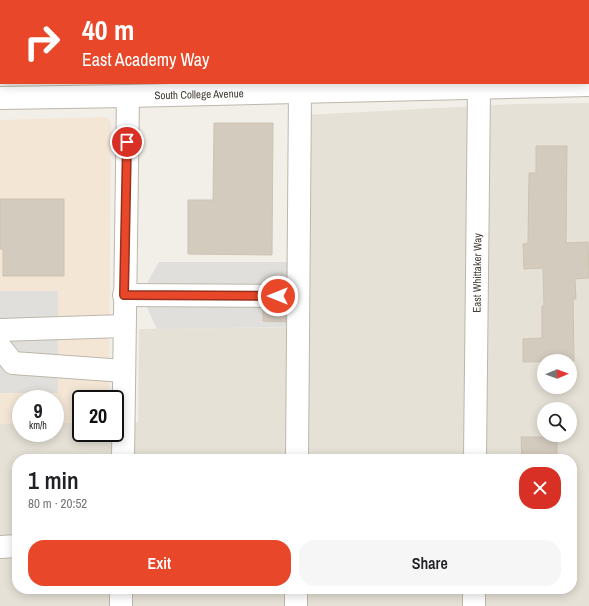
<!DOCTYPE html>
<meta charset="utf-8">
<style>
:root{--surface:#fff;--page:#f6f6f6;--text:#202124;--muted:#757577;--accent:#e84829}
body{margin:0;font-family:"Archivo Narrow",sans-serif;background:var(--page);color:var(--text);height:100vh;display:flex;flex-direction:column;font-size:15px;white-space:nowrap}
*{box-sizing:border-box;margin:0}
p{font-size:13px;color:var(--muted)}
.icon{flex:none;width:22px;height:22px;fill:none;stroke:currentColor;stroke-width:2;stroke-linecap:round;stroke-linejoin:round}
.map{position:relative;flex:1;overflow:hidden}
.panel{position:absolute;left:12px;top:454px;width:565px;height:140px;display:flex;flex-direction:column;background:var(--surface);border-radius:16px;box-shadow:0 2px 10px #0003}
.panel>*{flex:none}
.top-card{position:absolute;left:0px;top:0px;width:589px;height:84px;box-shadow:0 2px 10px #0003;background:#e84829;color:#fff;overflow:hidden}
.needle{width:26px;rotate:89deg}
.fabs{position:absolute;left:537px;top:354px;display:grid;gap:8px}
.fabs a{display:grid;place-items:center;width:40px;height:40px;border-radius:50%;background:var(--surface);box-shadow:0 2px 10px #0003;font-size:20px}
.speed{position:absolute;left:12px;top:390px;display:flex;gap:8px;font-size:20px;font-weight:700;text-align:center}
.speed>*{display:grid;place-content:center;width:52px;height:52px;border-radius:50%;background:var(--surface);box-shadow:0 2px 10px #0003;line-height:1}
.speed small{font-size:10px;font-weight:400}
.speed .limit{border:2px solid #111;border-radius:6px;background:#fff;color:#111}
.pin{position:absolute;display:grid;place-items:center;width:34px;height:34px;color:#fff;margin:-17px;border:2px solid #fff;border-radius:50%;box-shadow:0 1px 4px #0007}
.me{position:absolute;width:44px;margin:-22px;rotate:270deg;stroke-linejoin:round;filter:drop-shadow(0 0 3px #0008)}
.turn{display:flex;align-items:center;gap:14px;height:84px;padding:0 16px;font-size:18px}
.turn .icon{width:52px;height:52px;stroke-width:2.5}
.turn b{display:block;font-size:28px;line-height:34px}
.round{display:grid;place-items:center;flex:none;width:42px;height:42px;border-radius:16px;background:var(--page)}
.headline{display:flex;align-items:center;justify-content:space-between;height:68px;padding:0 16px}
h1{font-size:24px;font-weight:600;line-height:30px}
.button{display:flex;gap:8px;margin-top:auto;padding:8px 16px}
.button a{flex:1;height:46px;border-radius:16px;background:var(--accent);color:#fff;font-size:16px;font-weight:600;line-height:46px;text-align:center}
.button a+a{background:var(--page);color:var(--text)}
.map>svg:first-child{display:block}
</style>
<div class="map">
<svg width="589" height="606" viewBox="0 0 589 606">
<rect width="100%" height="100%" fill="#f2efe8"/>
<g fill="#e6e1d6" fill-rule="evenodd">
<polygon points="186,0 360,0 187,1"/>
<polygon points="494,0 589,0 589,66 588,66 588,1"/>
<path d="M589 103V606H0V424H21V433H55V423H81V433H115V423L138 422 139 329 310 327 305 115 515 104ZM544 361H570V387H544ZM544 409H570V435H544ZM17 459H572V589H17Z"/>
</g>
<polygon fill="#f3e6d5" points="107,117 111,123 109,399 81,399 81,423 55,423 55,399 21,399 21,424 0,424 0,120"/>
<polygon fill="#cde3b4" points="0,0 110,0 111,1 1,1 0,81"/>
<g fill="#e1dfdc">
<polygon points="159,262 292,262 292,327 157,329 143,299 143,290"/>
<rect x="0" y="291" width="58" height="102"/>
</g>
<g fill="#d3cbbe" stroke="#cdc3b2">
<polygon points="214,123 273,123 272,255 188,254 188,200 213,200"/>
<polygon points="536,146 567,146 566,243 588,242 589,278 575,279 576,299 573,299 574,361 523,362 523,339 542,338 542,306 544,306 543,268 524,269 523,244 528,243 529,173 536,173"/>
<polygon points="0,199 64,199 64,276 3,276 3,249 0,249"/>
<polygon points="286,305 286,322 263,321 263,308 278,308"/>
<polygon points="521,437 557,437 557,459 522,459"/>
</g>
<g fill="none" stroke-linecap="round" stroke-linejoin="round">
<g stroke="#bdb7ab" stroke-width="24">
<g id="minor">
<polyline points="148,0 149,1"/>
<polyline points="405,1 406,0"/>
<path id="s1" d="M0 98 128 96 589 85"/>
<polyline points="124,295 278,296"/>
<polyline points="0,330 124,326"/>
<polyline points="0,347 13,363 124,371"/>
<polyline points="123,459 128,96"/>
<polyline points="297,459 300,92"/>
<path id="s2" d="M475 459 479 88"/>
<polyline points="0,547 17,546"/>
<polyline points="121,606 121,589"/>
<polyline points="296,606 296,589"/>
<polyline points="474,606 474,589"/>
</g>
</g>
<use href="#minor" stroke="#fff" stroke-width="22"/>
</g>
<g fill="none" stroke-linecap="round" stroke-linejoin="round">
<g stroke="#972f1b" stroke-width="10">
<polyline id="route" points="127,142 124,295 278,296"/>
</g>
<use href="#route" stroke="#e84829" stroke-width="7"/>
</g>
<g text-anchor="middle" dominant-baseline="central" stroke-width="3.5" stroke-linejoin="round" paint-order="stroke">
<g font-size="11" fill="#454037" stroke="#fff">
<text stroke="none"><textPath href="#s1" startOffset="199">South College Avenue</textPath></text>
<text stroke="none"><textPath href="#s2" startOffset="186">East Whittaker Way</textPath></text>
</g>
</g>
</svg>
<div class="fabs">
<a><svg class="needle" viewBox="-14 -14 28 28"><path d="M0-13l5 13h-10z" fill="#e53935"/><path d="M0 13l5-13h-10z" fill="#757577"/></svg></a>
<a><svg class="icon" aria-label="search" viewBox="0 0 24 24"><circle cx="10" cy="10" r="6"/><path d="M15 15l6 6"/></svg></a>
</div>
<div class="speed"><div>9<small>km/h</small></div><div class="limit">20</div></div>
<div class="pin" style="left:127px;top:142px;background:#d93025"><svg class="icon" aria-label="arrive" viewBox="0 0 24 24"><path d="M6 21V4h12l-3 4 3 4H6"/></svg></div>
<svg class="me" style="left:278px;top:296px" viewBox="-20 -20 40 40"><circle r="17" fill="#e84829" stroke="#fff" stroke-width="3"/><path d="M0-11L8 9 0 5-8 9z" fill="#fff"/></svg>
<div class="top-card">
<div class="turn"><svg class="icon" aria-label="right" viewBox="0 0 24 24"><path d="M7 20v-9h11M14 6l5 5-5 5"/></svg><div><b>40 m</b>East Academy Way</div></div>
</div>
<section class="panel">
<div class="headline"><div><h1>1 min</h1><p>80 m · 20:52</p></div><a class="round" style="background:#d93025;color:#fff"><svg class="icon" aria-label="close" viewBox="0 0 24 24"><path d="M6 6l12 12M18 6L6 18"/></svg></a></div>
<div class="button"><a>Exit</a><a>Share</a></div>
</section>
</div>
